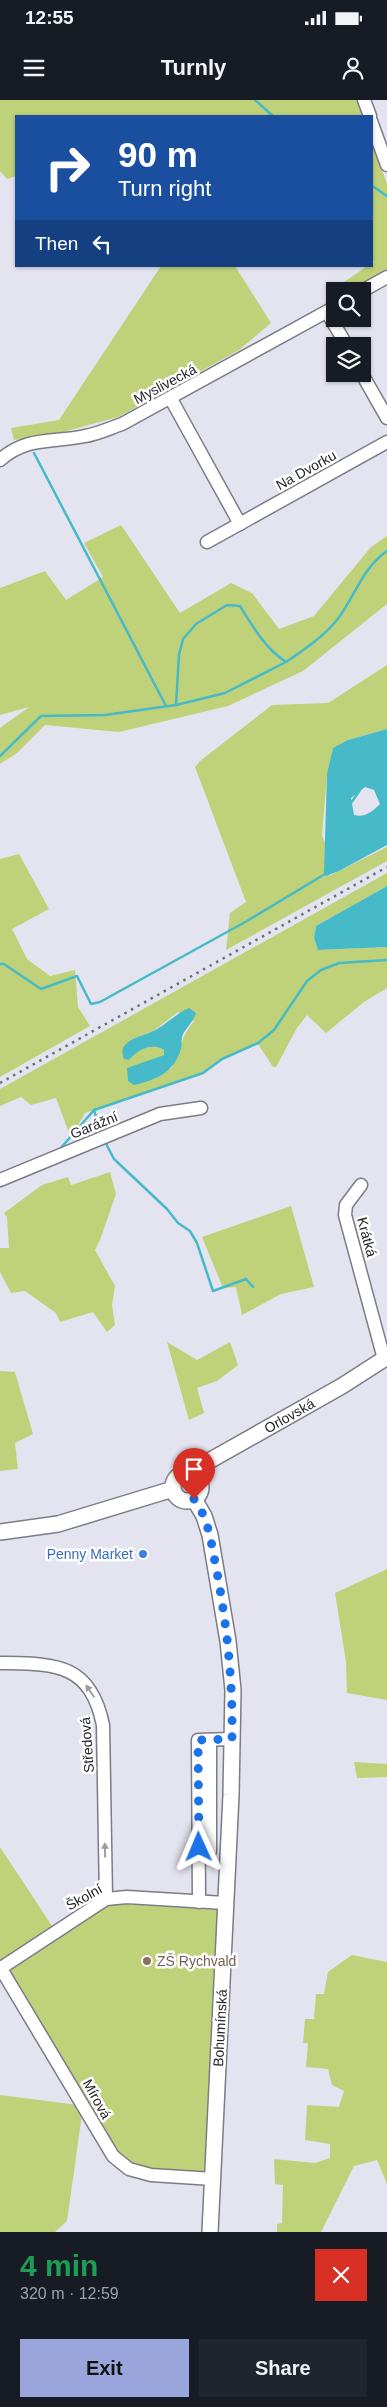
<!DOCTYPE html>
<meta charset="utf-8">
<style>
:root{--surface:#171b24;--page:#20242c;--text:#f1f3f6;--muted:#9ea1a6;--accent:#9aa6db}
body{margin:0;font-family:Helvetica,sans-serif;background:var(--page);color:var(--text);height:100vh;display:flex;flex-direction:column;font-size:19px;white-space:nowrap}
*{box-sizing:border-box;margin:0}
p{font-size:16px;color:var(--muted)}
.icon{flex:none;width:28px;height:28px;fill:none;stroke:currentColor;stroke-width:2;stroke-linecap:round;stroke-linejoin:round}
.map{position:relative;height:2132px;overflow:hidden}
.drawer{display:flex;flex-direction:column;background:var(--surface);flex:1}
.drawer>*{flex:none}
.banner{position:absolute;left:15px;top:15px;width:358px;height:152px;border-radius:0px;box-shadow:0 1px 4px #0004;background:#1a4fa0;color:#fff;overflow:hidden}
.fabs{position:absolute;left:326px;top:182px;display:grid;gap:10px}
.fabs a{display:grid;place-items:center;width:45px;height:45px;border-radius:0px;background:var(--surface);box-shadow:0 1px 4px #0004;font-size:25px}
.pin{position:absolute;display:grid;place-items:center;width:42px;height:42px;color:#fff;margin:-51px -21px;border-radius:50% 50% 50% 0;rotate:-45deg;box-shadow:0 0 5px #0007}
.pin .icon{rotate:45deg}
.me{position:absolute;width:55px;margin:-28px;rotate:359deg;stroke-linejoin:round;filter:drop-shadow(0 0 4px #0008)}
.turn{display:flex;align-items:center;gap:18px;height:105px;padding:0 20px;font-size:22px}
.turn .icon{width:65px;height:65px;stroke-width:2.5}
.turn b{display:block;font-size:35px;line-height:42px}
.then{display:flex;align-items:center;height:48px;padding:0 20px;background:#0003;gap:10px;font-size:19px}
.round{display:grid;place-items:center;flex:none;width:52px;height:52px;border-radius:0px;background:var(--page)}
.summary{display:flex;align-items:center;justify-content:space-between;height:85px;padding:0 20px}
h1{font-size:30px;font-weight:800;line-height:38px;color:#1e9e55}
.button{display:flex;gap:10px;margin-top:auto;padding:10px 20px}
.button a{flex:1;height:58px;border-radius:0px;background:var(--accent);color:#111;font-size:20px;font-weight:800;line-height:58px;text-align:center}
.button a+a{background:var(--page);color:var(--text)}
.status{display:flex;justify-content:space-between;align-items:center;height:35px;padding:0 25px;background:var(--surface);direction:ltr}
.status svg{height:14px;fill:currentColor}
header{display:flex;justify-content:space-between;align-items:center;height:65px;padding:0 20px;background:var(--surface);font-size:22px;font-weight:800}
.map>svg:first-child{display:block}
</style>
<div class="status"><b>12:55</b><svg viewBox="0 0 49 12"><path d="M0 12V9h3v3zM5 12V6h3v6zM10 12V3h3v9zM15 12V0h3v12zM26 1h20v11H26zM47 4h2v5h-2z"/></svg></div>
<header><svg class="icon" aria-label="menu" viewBox="0 0 24 24"><path d="M4 6h16M4 12h16M4 18h16"/></svg>Turnly<svg class="icon" aria-label="person" viewBox="0 0 24 24"><circle cx="12" cy="8" r="4"/><path d="M4 21q1-7 8-7t8 7"/></svg></header>
<div class="map">
<svg width="387" height="2132" viewBox="0 0 387 2132">
<rect width="100%" height="100%" fill="#e3e4ef"/>
<g fill="#bfd27a" fill-rule="evenodd">
<polygon points="0,0 358,0 364,16 16,16 16,76 7,79 0,71"/>
<polygon points="371,39 387,84 387,169 349,191 335,192 333,190 367,166 371,166 374,162 371,158"/>
<polygon points="161,166 235,166 271,223 239,250 118,317 63,332 14,340 11,328 59,320"/>
<polygon points="121,425 180,513 231,483 252,493 279,529 314,516 371,447 387,436 387,504 303,571 228,606 119,632 45,625 17,653 0,664 0,628 29,607 0,615 0,488 45,471 66,500 103,477 84,443"/>
<polygon points="387,565 387,629 348,640 327,674 322,736 326,744 329,776 387,747 387,761 226,850 230,813 246,802 195,667 200,661 272,605 328,603"/>
<polygon points="19,754 49,809 12,829 27,859 50,876 75,870 78,907 90,926 0,977 0,759"/>
<path d="M387 773V786L316 826 314 838 318 850 387 847V888L364 902 326 933 307 915 297 928 276 967H273L258 944 224 959 203 973 85 1013 71 1038 56 998 31 1005 21 997 0 1006V989ZM178 912 194 921C181 935 180 953 171 969L153 959 164 955V950C155 944 142 947 133 954L130 940 152 932Z"/>
<polygon points="110,1072 116,1094 100,1140 95,1150 115,1186 112,1205 115,1225 107,1232 93,1212 60,1222 56,1213 25,1191 11,1193 0,1172 0,1148 9,1148 7,1117 4,1113 42,1085 68,1077 71,1085"/>
<polygon points="291,1106 314,1187 281,1194 242,1215 236,1187 223,1188 202,1137"/>
<polygon points="167,1242 197,1260 230,1242 238,1265 217,1281 197,1288 204,1313 189,1320"/>
<polygon points="0,1271 15,1272 33,1334 15,1343 18,1369 0,1371"/>
<polygon points="387,1469 387,1600 347,1593 346,1562 335,1493"/>
<polygon points="354,1662 387,1664 387,1677 357,1678"/>
<polygon points="0,1747 54,1829 3,1864 0,1859"/>
<path d="M107 1803 217 1810 204 2074C174 2071 142 2073 117 2054L7 1870Z"/>
<polygon points="352,1855 387,1862 387,2084 377,2060 354,2066 321,2132 277,2132 277,2124 282,2123 283,2085 275,2084 274,2059 315,2063 330,2058 330,2044 305,2040 307,2005 339,2007 344,1991 332,1985 328,1969 306,1967 308,1943 303,1943 305,1919 314,1919 316,1894 324,1894 328,1872"/>
<polygon points="0,1995 78,2005 82,2014 67,2121 55,2132 0,2132"/>
</g>
<g fill="#46bac8" fill-rule="evenodd">
<path d="M387 629V745L339 771 326 776 324 773 327 674 333 648 348 640ZM365 687 374 690 380 704C373 711 365 718 354 715L351 698Z"/>
<polygon points="387,786 387,847 318,850 314,838 316,826"/>
<path d="M189 908 196 913C193 923 185 928 182 937 181 941 182 945 181 949 174 972 157 980 134 985L128 981 127 968 164 955V950C152 942 137 950 129 960L124 959C122 953 121 948 126 944 132 937 143 936 151 932 165 926 175 914 189 908Z"/>
</g>
<g fill="none" stroke-linecap="round" stroke-linejoin="round">
<g stroke="#46bac8" stroke-width="2.5">
<polyline points="255,0 273,16"/>
<polyline points="371,85 387,96"/>
<polyline points="34,353 166,606"/>
<polyline points="176,605 225,593 286,562"/>
<path d="M0 656 41 616 105 615 176 605 179 555 183 539 196 524 227 505 240 506C253 527 265 548 286 562 305 549 323 537 337 520 354 498 363 467 387 451"/>
<polyline points="351,703 362,687"/>
<polyline points="0,864 4,864 41,889 77,876 91,904 100,902 247,821 325,774 326,771"/>
<polyline points="94,1010 101,1033"/>
<polyline points="104,1040 114,1059 167,1109 178,1123 190,1131 197,1143 213,1191 246,1179 253,1187"/>
<polyline points="60,1049 94,1010 203,973 222,959 258,943 274,930 307,881 321,870 339,863 387,860"/>
</g>
<g stroke="#7b7c85" stroke-width="15">
<g id="minor">
<polyline points="364,0 370,16"/>
<polyline points="371,21 387,65"/>
<polyline points="362,191 387,177"/>
<polyline points="327,212 347,246"/>
<polyline points="362,274 387,318"/>
<polyline points="171,299 240,424"/>
<path d="M0 360C27 336 53 343 85 336 98 334 110 328 122 324L335 207"/>
<polyline points="207,442 387,342"/>
<polyline points="0,1080 160,1014 201,1008"/>
<polyline points="361,1085 346,1105 345,1115 384,1259"/>
<path d="M0 1563C54 1564 90 1562 103 1625L106 1799"/>
<polyline points="199,1753 210,1751 210,1640"/>
<polyline points="199,1802 198,1640 232,1639"/>
<polyline points="0,1867 113,2056 129,2069 151,2075 213,2079"/>
<polyline points="1,1868 106,1799 127,1797 225,1803"/>
</g>
</g>
<g stroke="#7b7c85" stroke-width="18">
<g id="major">
<circle cx="187" cy="1387" r="14"/>
<path id="s1" d="M195 1375 209 1361 342 1286 387 1257"/>
<polyline points="194,1399 204,1416 210,1435 228,1541 233,1590 231,1695 210,2132"/>
<polyline points="0,1432 58,1424 173,1389"/>
</g>
</g>
<use href="#minor" stroke="#fff" stroke-width="12"/>
<use href="#major" stroke="#fff" stroke-width="15"/>
<polyline stroke="#6f7077" stroke-width="2.5" stroke-dasharray="2.5 5" stroke-linecap="butt" points="0,983 387,767"/>
</g>
<defs><path id="oneway-solid" d="M-6-.8H1V-3.2L6.5 0L1 3.2V.8H-6Z" transform="scale(1.25)"/></defs>
<g fill="#9d9d9f">
<use href="#oneway-solid" transform="translate(90 1591) rotate(-124)"/>
<use href="#oneway-solid" transform="translate(105 1750) rotate(-91)"/>
</g>
<g fill="none" stroke-linecap="round" stroke-linejoin="round">
<path stroke="#1a73e8" stroke-width="9" stroke-dasharray="0 16.2" d="M194 1399C209 1419 211 1443 216 1467 227 1525 233 1581 232 1639L198 1640 199 1747"/>
</g>
<circle fill="#3f7fe0" stroke="#fff" stroke-width="2" cx="143" cy="1454" r="5"/>
<circle fill="#8d6e63" stroke="#fff" stroke-width="2" cx="147" cy="1861" r="5"/>
<g text-anchor="middle" dominant-baseline="central" stroke-width="5" stroke-linejoin="round" paint-order="stroke">
<g font-size="14" fill="#25262a" stroke="#fff">
<text transform="translate(165 284) rotate(-28)">Myslivecká</text>
<text transform="translate(306 370) rotate(-29)">Na Dvorku</text>
<text transform="translate(94 1025) rotate(-22)">Garážní</text>
<text transform="translate(367 1137) rotate(75)">Krátká</text>
<text stroke="none"><textPath href="#s1" startOffset="112">Orlovská</textPath></text>
<text transform="translate(87 1645) rotate(-94)">Středová</text>
<text transform="translate(84 1797) rotate(-29)">Školní</text>
<text transform="translate(220 1928) rotate(-87)">Bohumínská</text>
<text transform="translate(97 1999) rotate(61)">Mírová</text>
</g>
<g font-size="14" fill="#366cbe" stroke="#fff" text-anchor="end">
<text x="133" y="1454">Penny Market</text>
</g>
<g font-size="14" fill="#785e54" stroke="#fff" text-anchor="start">
<text x="157" y="1861">ZŠ Rychvald</text>
</g>
</g>
</svg>
<div class="fabs">
<a><svg class="icon" aria-label="search" viewBox="0 0 24 24"><circle cx="10" cy="10" r="6"/><path d="M15 15l6 6"/></svg></a>
<a><svg class="icon" aria-label="layers" viewBox="0 0 24 24"><path d="M12 4l9 5-9 5-9-5zM3 14l9 5 9-5"/></svg></a>
</div>
<div class="pin" style="left:194px;top:1399px;background:#d93025"><svg class="icon" aria-label="arrive" viewBox="0 0 24 24"><path d="M6 21V4h12l-3 4 3 4H6"/></svg></div>
<svg class="me" style="left:199px;top:1747px" viewBox="-20 -20 40 40"><path d="M0-17L14 15 0 8-14 15z" fill="#1a73e8" stroke="#fff" stroke-width="4"/></svg>
<div class="banner">
<div class="turn"><svg class="icon" aria-label="right" viewBox="0 0 24 24"><path d="M7 20v-9h11M14 6l5 5-5 5"/></svg><div><b>90 m</b>Turn right</div></div>
<div class="then">Then<svg class="icon" aria-label="left" viewBox="0 0 24 24"><path d="M17 20v-9H6M10 6l-5 5 5 5"/></svg></div>
</div>
</div>
<section class="drawer">
<div class="summary"><div><h1>4 min</h1><p>320 m · 12:59</p></div><a class="round" style="background:#d93025;color:#fff"><svg class="icon" aria-label="close" viewBox="0 0 24 24"><path d="M6 6l12 12M18 6L6 18"/></svg></a></div>
<div class="button"><a>Exit</a><a>Share</a></div>
</section>
